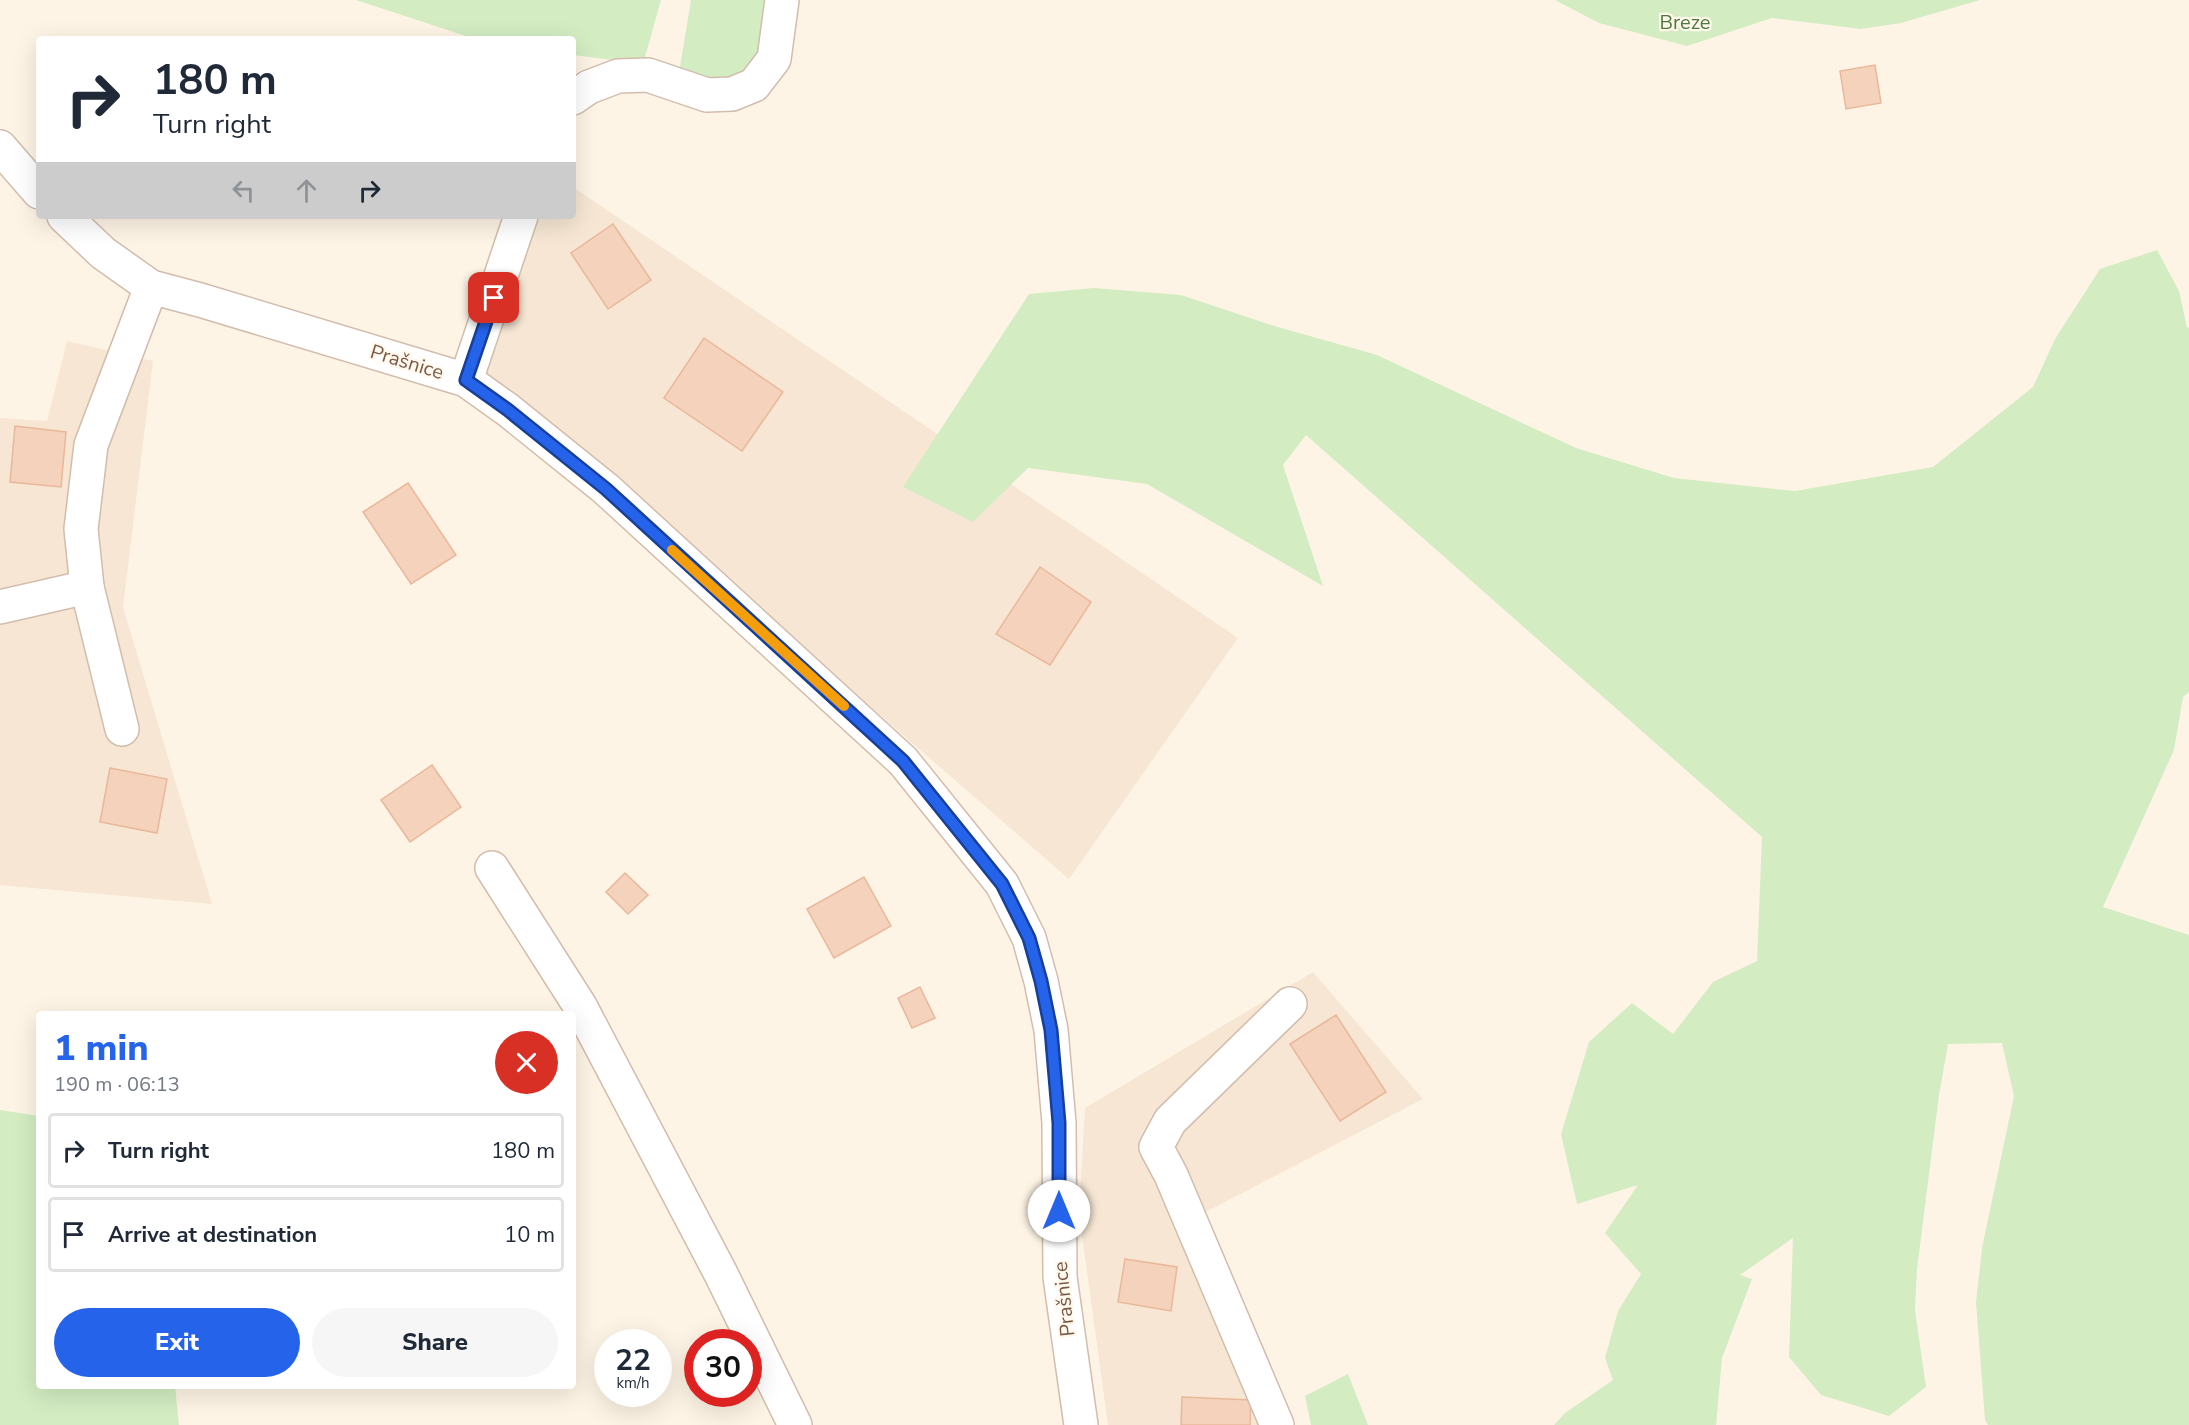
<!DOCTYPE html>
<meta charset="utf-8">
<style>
:root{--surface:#fff;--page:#f6f6f7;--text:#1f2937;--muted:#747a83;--line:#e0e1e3;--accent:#2563eb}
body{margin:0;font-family:"Nunito Sans",sans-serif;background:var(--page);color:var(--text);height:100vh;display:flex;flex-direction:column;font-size:22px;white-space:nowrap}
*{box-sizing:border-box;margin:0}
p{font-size:20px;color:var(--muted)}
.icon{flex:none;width:33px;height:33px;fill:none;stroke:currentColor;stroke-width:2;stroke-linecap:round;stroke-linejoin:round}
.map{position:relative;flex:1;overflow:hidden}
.side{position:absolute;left:36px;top:1011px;width:540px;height:378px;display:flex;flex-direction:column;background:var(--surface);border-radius:6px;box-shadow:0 6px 24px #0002}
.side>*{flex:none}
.guide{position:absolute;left:36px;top:36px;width:540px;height:183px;border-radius:6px;box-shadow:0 6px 24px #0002;background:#fff;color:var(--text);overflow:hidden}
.speed{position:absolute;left:594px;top:1329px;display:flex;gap:12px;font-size:30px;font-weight:700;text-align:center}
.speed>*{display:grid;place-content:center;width:78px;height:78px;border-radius:50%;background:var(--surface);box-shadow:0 6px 24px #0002;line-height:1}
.speed small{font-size:15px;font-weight:400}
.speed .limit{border:9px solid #d22;background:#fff;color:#111}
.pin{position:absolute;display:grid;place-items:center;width:51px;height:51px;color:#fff;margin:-26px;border-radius:12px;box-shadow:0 3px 9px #0006}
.me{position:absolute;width:66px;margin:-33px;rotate:0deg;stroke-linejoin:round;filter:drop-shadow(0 0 4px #0008)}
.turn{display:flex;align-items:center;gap:21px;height:126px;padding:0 18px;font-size:27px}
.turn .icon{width:78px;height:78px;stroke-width:2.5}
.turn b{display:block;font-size:42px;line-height:51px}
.lanes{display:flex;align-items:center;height:57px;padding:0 18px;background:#0003;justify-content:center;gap:30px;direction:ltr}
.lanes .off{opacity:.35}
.round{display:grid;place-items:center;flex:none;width:63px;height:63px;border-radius:32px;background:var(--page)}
.head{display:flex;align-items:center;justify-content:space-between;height:102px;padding:0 18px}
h1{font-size:36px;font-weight:800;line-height:45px;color:var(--accent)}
.primary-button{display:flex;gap:12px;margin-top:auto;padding:12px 18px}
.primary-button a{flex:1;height:69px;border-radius:36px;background:var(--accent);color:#fff;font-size:24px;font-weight:800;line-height:69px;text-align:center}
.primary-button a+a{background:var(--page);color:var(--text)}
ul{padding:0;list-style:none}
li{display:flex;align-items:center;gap:18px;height:75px;margin:0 12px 9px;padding:0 6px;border:3px solid var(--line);border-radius:6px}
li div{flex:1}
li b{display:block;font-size:22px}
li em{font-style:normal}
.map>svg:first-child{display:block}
</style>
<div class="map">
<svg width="2189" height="1425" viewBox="0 0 2189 1425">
<rect width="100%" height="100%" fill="#fef4e5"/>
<g fill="#f6e6d3">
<polygon points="573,187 1238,638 1069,879 481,369 526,216 573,216"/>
<polygon points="67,341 153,361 123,607 212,904 0,885 0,418 47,421"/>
<polygon points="1313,972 1423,1099 1200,1215 1274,1425 1108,1425 1079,1213 1085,1108"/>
</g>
<g fill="#d3ecc2">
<polygon points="356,0 661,0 643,64 573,55 573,39 475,39"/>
<polygon points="691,0 773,0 754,92 679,73"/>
<polygon points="1555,0 1980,0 1901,23 1861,29 1772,18 1687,46 1599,23"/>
<polygon points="2157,250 2179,291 2187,328 2189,327 2189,692 2183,697 2174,750 2103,907 2189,935 2189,1425 1988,1425 1985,1420 1976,1302 1982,1248 2014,1096 2002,1043 1948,1044 1939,1095 1917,1269 1915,1310 1926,1387 1889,1416 1821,1395 1789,1357 1793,1238 1740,1275 1752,1279 1722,1358 1716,1425 1554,1425 1565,1413 1613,1380 1605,1358 1618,1311 1641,1274 1605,1233 1638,1185 1577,1204 1561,1134 1589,1042 1632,1003 1673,1034 1713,982 1757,961 1762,837 1306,435 1283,465 1323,586 1147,484 1028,468 973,522 903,487 1029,294 1094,288 1181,295 1271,325 1377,355 1576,448 1674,478 1795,491 1933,467 2033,387 2055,339 2100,269"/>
<polygon points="0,1110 39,1116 39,1386 175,1386 179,1425 0,1425"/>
<polygon points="1348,1374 1368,1425 1311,1425 1305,1396"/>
</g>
<g fill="#f5d2bb" stroke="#e9b89a" stroke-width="1.5">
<polygon points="1875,65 1881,103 1846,109 1840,71"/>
<polygon points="613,224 651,280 608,309 571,253"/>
<polygon points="704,338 783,392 742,451 664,398"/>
<polygon points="15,426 66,432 61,487 10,482"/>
<polygon points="408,483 456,555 411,584 363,512"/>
<polygon points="1040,567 1091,602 1050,665 996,634"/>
<polygon points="432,765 461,807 410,842 381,800"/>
<polygon points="110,768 167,779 157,833 100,822"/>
<polygon points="625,873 648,895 628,914 606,892"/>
<polygon points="864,877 891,926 834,958 807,909"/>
<polygon points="920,987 935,1018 912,1028 898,998"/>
<polygon points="1336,1015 1386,1092 1340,1121 1290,1044"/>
<polygon points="1125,1259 1177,1267 1171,1311 1118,1302"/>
<polygon points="1182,1397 1251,1400 1250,1425 1181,1425"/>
</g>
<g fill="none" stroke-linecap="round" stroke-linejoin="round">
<g stroke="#d2bdac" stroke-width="36">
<g id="minor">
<polyline points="573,98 589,87 618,76 648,75 707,95 732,94 754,85 774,59 782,0"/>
<polyline points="0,147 39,192"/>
<polyline points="64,216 103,253 151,287 200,300 466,380 508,410 606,489 903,761 1002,884 1029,938 1041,981 1051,1030 1059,1123 1060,1277 1081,1425"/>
<polyline points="466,380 521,216"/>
<polyline points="0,607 87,587"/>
<polyline points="122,729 87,587 81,529 91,445 151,287"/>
<polyline points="492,868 580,1006 721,1274 795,1425"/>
<polyline points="1277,1425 1171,1175 1156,1147 1170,1121 1290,1004"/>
</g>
</g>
<use href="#minor" stroke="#fff" stroke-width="33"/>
</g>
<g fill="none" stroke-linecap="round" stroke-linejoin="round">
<g stroke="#184099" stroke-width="15">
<polyline id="route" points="494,298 466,380 508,410 606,489 903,761 1002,884 1029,938 1041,981 1051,1030 1059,1123 1059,1211"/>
</g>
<use href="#route" stroke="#2563eb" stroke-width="10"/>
<polyline stroke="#f59e0b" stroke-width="10" points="672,550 844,706"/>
</g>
<g text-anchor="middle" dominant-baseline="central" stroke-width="4.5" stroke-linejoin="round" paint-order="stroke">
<g font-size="20" fill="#4e793c" stroke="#fff8ec">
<text x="1685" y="22">Breze</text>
</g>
<g font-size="20" fill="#785948" stroke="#fff8ec">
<text transform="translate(407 362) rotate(17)">Prašnice</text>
<text transform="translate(1064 1299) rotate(-96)">Prašnice</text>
</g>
</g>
</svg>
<div class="speed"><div>22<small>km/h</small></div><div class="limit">30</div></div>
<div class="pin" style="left:494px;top:298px;background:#d93025"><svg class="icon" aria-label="arrive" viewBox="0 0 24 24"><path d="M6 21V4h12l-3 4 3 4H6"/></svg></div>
<svg class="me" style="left:1059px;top:1211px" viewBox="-20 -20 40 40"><circle r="19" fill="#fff"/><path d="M0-13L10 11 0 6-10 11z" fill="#2563eb"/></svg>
<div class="guide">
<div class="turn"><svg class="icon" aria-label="right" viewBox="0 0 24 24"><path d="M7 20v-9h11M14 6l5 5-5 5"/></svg><div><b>180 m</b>Turn right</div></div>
<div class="lanes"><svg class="icon off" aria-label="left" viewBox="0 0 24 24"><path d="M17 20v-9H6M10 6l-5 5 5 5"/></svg><svg class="icon off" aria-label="ahead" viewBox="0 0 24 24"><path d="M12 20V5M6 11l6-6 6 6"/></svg><svg class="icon" aria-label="right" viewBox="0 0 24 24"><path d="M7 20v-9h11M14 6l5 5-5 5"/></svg></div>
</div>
<section class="side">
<div class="head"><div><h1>1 min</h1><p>190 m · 06:13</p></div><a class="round" style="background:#d93025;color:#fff"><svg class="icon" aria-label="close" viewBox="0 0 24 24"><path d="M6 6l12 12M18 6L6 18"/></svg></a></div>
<ul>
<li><svg class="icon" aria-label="right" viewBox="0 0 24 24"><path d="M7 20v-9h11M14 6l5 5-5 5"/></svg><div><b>Turn right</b></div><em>180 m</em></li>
<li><svg class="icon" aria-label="arrive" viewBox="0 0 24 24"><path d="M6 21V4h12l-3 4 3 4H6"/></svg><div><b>Arrive at destination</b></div><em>10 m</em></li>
</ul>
<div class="primary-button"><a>Exit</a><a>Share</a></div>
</section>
</div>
